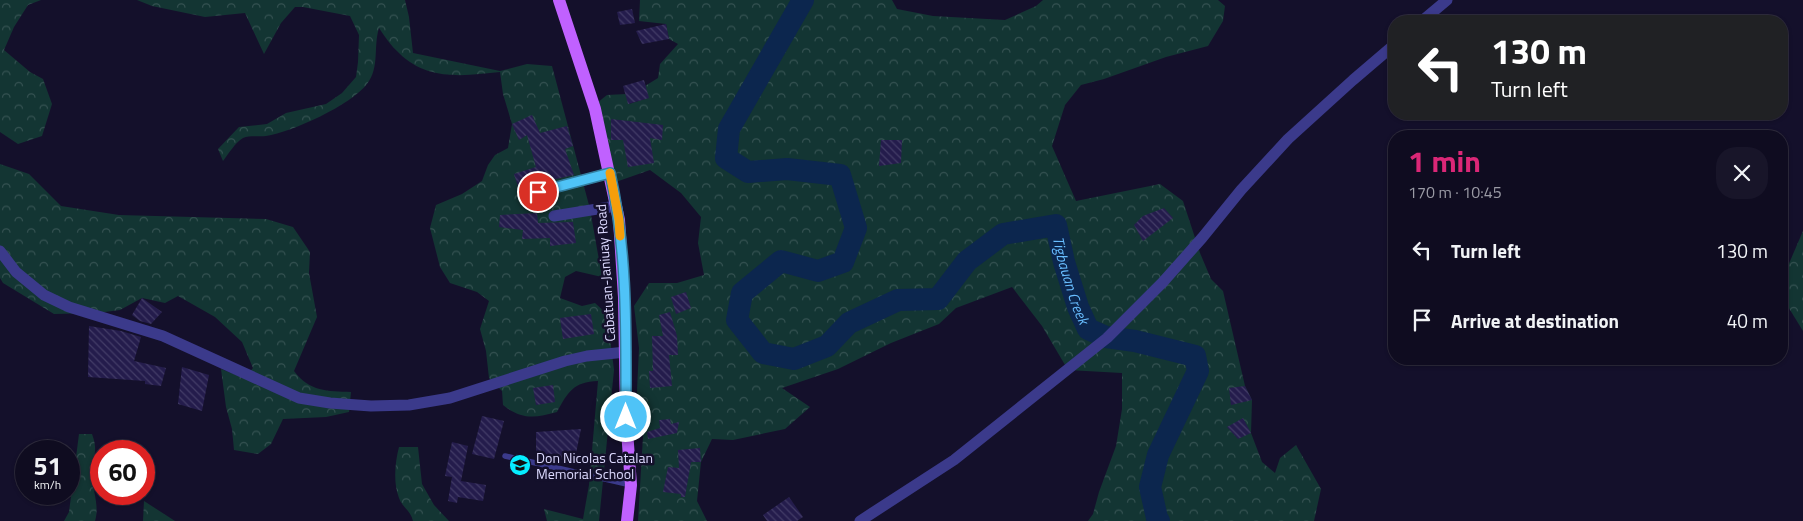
<!DOCTYPE html>
<meta charset="utf-8">
<style>
:root{--surface:#0f0c20;--page:#181529;--text:#f1f3f6;--muted:#9b9ba5;--line:#2f2c3e;--accent:#db2777}
body{margin:0;font-family:"Titillium Web",sans-serif;background:var(--page);color:var(--text);height:100vh;display:flex;flex-direction:column;font-size:19px;white-space:nowrap}
*{box-sizing:border-box;margin:0}
p{font-size:16px;color:var(--muted)}
.icon{flex:none;width:28px;height:28px;fill:none;stroke:currentColor;stroke-width:2;stroke-linecap:round;stroke-linejoin:round}
.map{position:relative;flex:1;overflow:hidden}
.side{position:absolute;left:1388px;top:130px;width:400px;height:235px;display:flex;flex-direction:column;background:var(--surface);border-radius:20px;box-shadow:0 1px 4px #0004,0 0 0 1px var(--line)}
.side>*{flex:none}
.guide{position:absolute;left:1388px;top:15px;width:400px;height:105px;border-radius:20px;box-shadow:0 1px 4px #0004,0 0 0 1px var(--line);background:#202124;color:#fff;overflow:hidden}
.speed{position:absolute;left:15px;top:440px;display:flex;gap:10px;font-size:25px;font-weight:700;text-align:center}
.speed>*{display:grid;place-content:center;width:65px;height:65px;border-radius:50%;background:var(--surface);box-shadow:0 1px 4px #0004,0 0 0 1px var(--line);line-height:1}
.speed small{font-size:12px;font-weight:400}
.speed .limit{border:8px solid #d22;background:#fff;color:#111}
.pin{position:absolute;display:grid;place-items:center;width:42px;height:42px;color:#fff;margin:-21px;border:2px solid #fff;border-radius:50%;box-shadow:0 1px 5px #0007}
.me{position:absolute;width:55px;margin:-28px;rotate:0deg;stroke-linejoin:round;filter:drop-shadow(0 0 4px #0008)}
.turn{display:flex;align-items:center;gap:18px;height:105px;padding:0 20px;font-size:22px}
.turn .icon{width:65px;height:65px;stroke-width:2.5}
.turn b{display:block;font-size:35px;line-height:42px}
.round{display:grid;place-items:center;flex:none;width:52px;height:52px;border-radius:20px;background:var(--page)}
.head{display:flex;align-items:center;justify-content:space-between;height:85px;padding:0 20px}
h1{font-size:30px;font-weight:700;line-height:38px;color:var(--accent)}
ul{padding:0;list-style:none}
li{display:flex;align-items:center;gap:15px;height:70px;padding:0 20px}
li div{flex:1}
li b{display:block;font-size:19px}
li em{font-style:normal}
.map>svg:first-child{display:block}
</style>
<div class="map">
<svg width="1803" height="521" viewBox="0 0 1803 521">
<defs>
<pattern id="forest-crowns" width="20" height="18" patternUnits="userSpaceOnUse" patternTransform="scale(1.25)"><rect width="20" height="18" fill="#133533"/><path d="M2 6a3 3 0 1 1 6 0M12 15a3 3 0 1 1 6 0" fill="none" stroke="#355252"/></pattern>
<pattern id="building-back-hatch" width="6" height="6" patternUnits="userSpaceOnUse" patternTransform="scale(1.25)"><rect width="6" height="6" fill="#241c4c"/><path d="M-1 5l2 2M0 0l6 6M5-1l2 2" fill="none" stroke="#433c67"/></pattern>
</defs>
<rect width="100%" height="100%" fill="#14102b"/>
<g fill="url(#forest-crowns)">
<polygon points="0,0 41,0 28,5 14,27 4,50 30,72 43,79 52,104 42,136 18,144 0,132"/>
<path d="M137 0H405L409 17 413 53 500 71 527 64 552 66 590 209 602 277 576 271 565 277 560 298 582 306 595 303 607 314 614 370 599 521H547L544 509 583 519 589 485 598 381C573 382 568 392 557 412 535 418 522 420 503 405L502 391 489 378 486 351 480 329 489 301 477 292 450 283 440 267 430 228 436 205 462 194 482 181 488 165 495 155 508 148 512 124 503 94 500 72C464 76 427 81 399 53 391 46 385 37 379 28 373 47 380 67 367 84 351 105 292 132 266 136 259 137 250 135 243 138 235 143 229 153 223 161L218 149 239 127 267 124 286 113 326 104 342 93 356 77 358 62 359 35 350 16 303 7H295L281 23 264 54 245 13 205 17 152 6Z"/>
<polygon points="640,0 892,0 897,9 933,16 1005,20 1036,6 1043,0 1218,0 1225,6 1223,21 1208,46 1166,57 1104,79 1081,85 1065,105 1052,146 1076,201 1160,184 1183,201 1200,253 1211,279 1223,291 1245,386 1252,400 1251,433 1262,462 1275,473 1280,458 1296,445 1321,489 1314,521 1088,521 1093,514 1099,492 1116,446 1122,409 1122,373 1068,370 1042,326 1012,287 956,308 939,324 891,343 838,369 782,388 810,407 785,429 733,440 712,439 701,462 697,501 707,521 638,521 643,436 637,391 639,348 634,306 649,283 677,283 704,275 698,243 701,217 681,193 650,170 610,184 597,103 607,95 626,94 629,104 648,98 645,86 658,78 660,64 678,44 669,39 666,24 639,21"/>
<path d="M0 164 29 174 61 206 119 215 266 219 293 227 310 252 309 273 317 317 294 371C310 392 327 391 351 392L349 412 326 417 283 419 271 444 258 454 234 450 232 429 226 407 221 369 244 378 253 368 242 342 215 317 178 296 165 303 142 298 120 310 97 313 54 314 3 283 0 278Z"/>
<polygon points="1803,231 1803,331 1787,305 1781,282"/>
<path d="M79 434H92C99 453 92 456 92 473 92 490 100 505 95 521H64L69 512Z"/>
<path d="M399 447H418L422 484 434 505 449 521H413C411 511 402 507 399 498 393 483 395 462 399 447Z"/>
<polygon points="144,501 175,521 143,521"/>
</g>
<g fill="none" stroke-linecap="round" stroke-linejoin="round">
<path stroke="#0c264e" stroke-width="22" id="s1" d="M803 0 729 129 726 158 748 172 787 169 840 175 856 228 843 262 818 271 781 261 742 293 737 320 763 353 794 359 827 346 849 323 898 300 938 299 967 261 1003 234 1056 225 1064 262 1078 307 1088 329 1106 337 1135 341 1195 356 1198 371 1158 455 1150 487 1157 518 1159 521"/>
</g>
<g fill="url(#building-back-hatch)">
<polygon points="632,9 635,23 620,25 617,12"/>
<polygon points="666,24 669,39 642,44 636,31"/>
<polygon points="644,80 649,98 628,104 623,86"/>
<polygon points="532,115 540,133 567,126 573,146 565,149 574,175 538,183 538,184 519,190 514,174 536,167 527,135 519,140 512,124"/>
<polygon points="611,119 663,125 662,140 650,138 654,163 628,167 623,140 611,140"/>
<polygon points="881,140 902,140 901,163 879,166"/>
<polygon points="1164,208 1173,218 1143,241 1134,225 1143,216"/>
<polygon points="537,213 538,223 573,222 576,243 550,246 550,238 522,239 523,230 499,227 500,215"/>
<polygon points="686,292 691,308 676,314 671,297"/>
<polygon points="142,298 162,312 151,324 140,321 132,315"/>
<polygon points="670,312 677,336 678,355 669,355 672,386 650,388 649,371 653,371 652,336 663,336 659,315"/>
<polygon points="591,314 594,334 563,339 560,318"/>
<polygon points="89,326 121,331 141,337 134,361 166,368 161,386 145,384 145,381 88,377"/>
<polygon points="182,367 209,375 202,411 178,404"/>
<polygon points="553,385 555,402 536,405 533,388"/>
<polygon points="1245,386 1252,400 1231,405 1229,388"/>
<polygon points="482,416 504,421 494,459 472,454"/>
<polygon points="1243,418 1251,433 1238,439 1227,427"/>
<polygon points="670,419 671,424 679,422 677,433 648,439 647,432 660,428 659,420"/>
<polygon points="581,429 574,463 536,453 536,432"/>
<polygon points="452,442 468,446 461,481 486,485 483,501 458,497 457,503 448,501 452,477 445,476"/>
<polygon points="700,448 701,462 691,462 685,497 681,497 681,494 663,492 668,467 679,468 678,450"/>
<polygon points="789,497 803,517 797,521 767,521 763,515"/>
</g>
<g fill="none" stroke-linecap="round" stroke-linejoin="round">
<polyline stroke="#3b3a8b" stroke-width="5.5" points="505,456 631,485"/>
<g stroke="#3b3a8b" stroke-width="11">
<polyline points="1422,21 1447,0"/>
<polyline points="538,192 610,173"/>
<polyline points="554,216 616,206"/>
<polyline points="0,251 16,272 44,295 69,307 163,336 299,398 330,403 371,406 409,405 450,398 565,361 587,356 626,352"/>
<polyline points="860,521 954,460 1107,338 1163,282 1202,238 1241,190 1288,139 1353,80 1394,45"/>
</g>
<polyline stroke="#c061ff" stroke-width="12" points="559,0 595,109 619,220 624,297 626,417 631,485 627,521"/>
</g>
<g fill="none" stroke-linecap="round" stroke-linejoin="round">
<g stroke="#337fa1" stroke-width="12">
<path id="route" d="M538 192 610 173C628 252 626 336 626 417"/>
</g>
<use href="#route" stroke="#4fc3f7" stroke-width="9"/>
<polyline stroke="#f59e0b" stroke-width="9" points="610,173 619,220 620,236"/>
</g>
<defs>
<g id="school-disc" transform="scale(1.125)"><circle r="9.5" fill="#06edff" stroke="#14102b"/><path d="M0-5L7-2L0 1L-7-2ZM-4 1L0 2.5L4 1V4Q0 6-4 4Z" fill="#111"/></g>
</defs>
<g fill-rule="evenodd">
<use href="#school-disc" x="520" y="465"/>
</g>
<g text-anchor="middle" dominant-baseline="central" stroke-width="5" stroke-linejoin="round" paint-order="stroke">
<g font-size="14" fill="#dddaff" stroke="#14102b">
<text transform="translate(605 273) rotate(-94)">Cabatuan-Janiuay Road</text>
</g>
<g font-size="14" fill="#dddaff" stroke="#14102b" text-anchor="start">
<text x="536" y="457">Don Nicolas Catalan<tspan x="536" dy="16">Memorial School</tspan></text>
</g>
<g font-size="15" font-style="italic" fill="#68bdff" stroke="#14102b">
<text stroke="none"><textPath href="#s1" startOffset="970">Tigbauan Creek</textPath></text>
</g>
</g>
</svg>
<div class="speed"><div>51<small>km/h</small></div><div class="limit">60</div></div>
<div class="pin" style="left:538px;top:192px;background:#d93025"><svg class="icon" aria-label="arrive" viewBox="0 0 24 24"><path d="M6 21V4h12l-3 4 3 4H6"/></svg></div>
<svg class="me" style="left:626px;top:417px" viewBox="-20 -20 40 40"><circle r="17" fill="#4fc3f7" stroke="#fff" stroke-width="3"/><path d="M0-11L8 9 0 5-8 9z" fill="#fff"/></svg>
<div class="guide">
<div class="turn"><svg class="icon" aria-label="left" viewBox="0 0 24 24"><path d="M17 20v-9H6M10 6l-5 5 5 5"/></svg><div><b>130 m</b>Turn left</div></div>
</div>
<section class="side">
<div class="head"><div><h1>1 min</h1><p>170 m · 10:45</p></div><a class="round"><svg class="icon" aria-label="close" viewBox="0 0 24 24"><path d="M6 6l12 12M18 6L6 18"/></svg></a></div>
<ul>
<li><svg class="icon" aria-label="left" viewBox="0 0 24 24"><path d="M17 20v-9H6M10 6l-5 5 5 5"/></svg><div><b>Turn left</b></div><em>130 m</em></li>
<li><svg class="icon" aria-label="arrive" viewBox="0 0 24 24"><path d="M6 21V4h12l-3 4 3 4H6"/></svg><div><b>Arrive at destination</b></div><em>40 m</em></li>
</ul>
</section>
</div>
